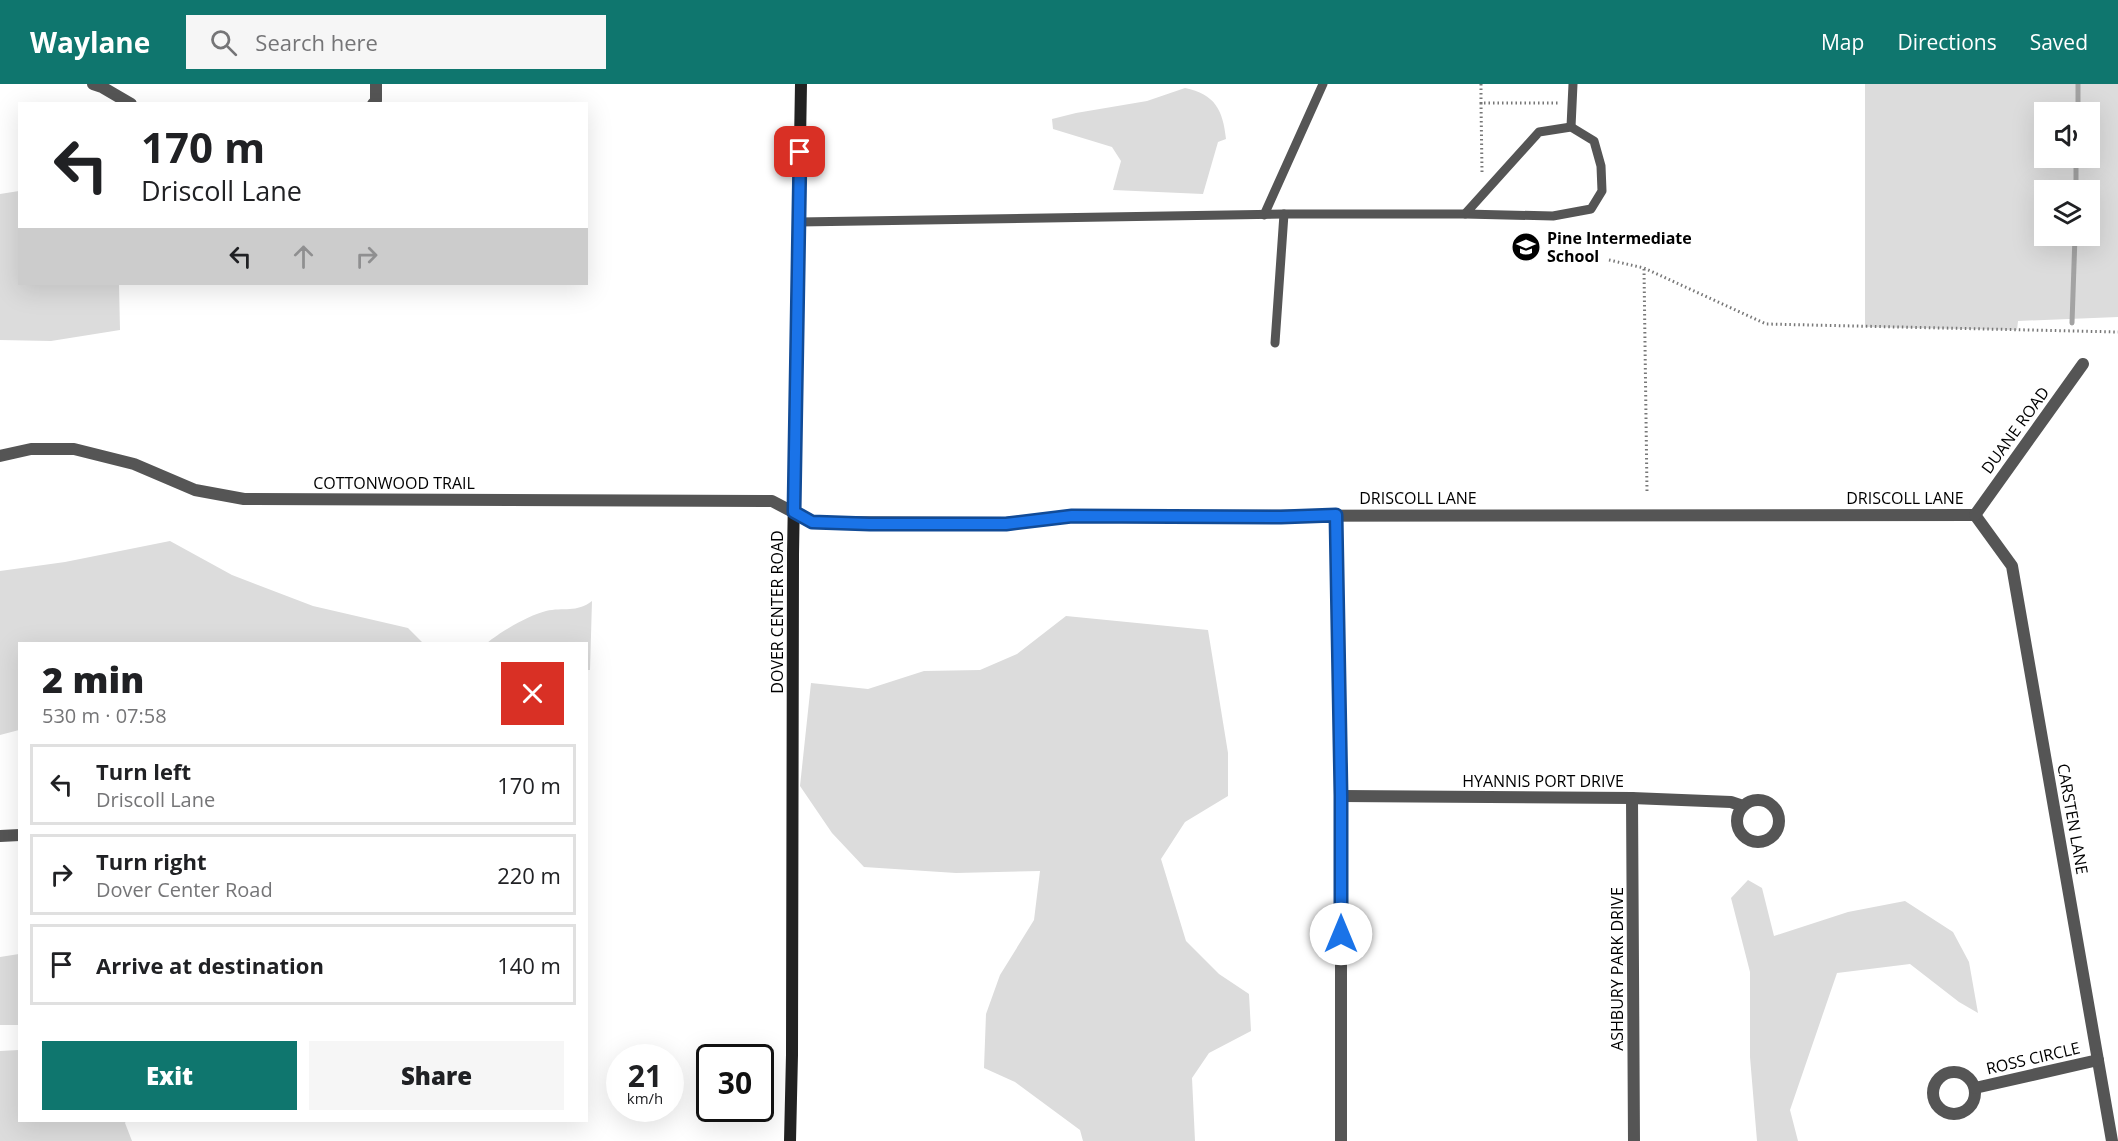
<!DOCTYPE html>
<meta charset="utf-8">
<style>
:root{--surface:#fff;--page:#f6f6f6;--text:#202124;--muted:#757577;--line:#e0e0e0;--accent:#0f766e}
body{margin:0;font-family:"Open Sans",sans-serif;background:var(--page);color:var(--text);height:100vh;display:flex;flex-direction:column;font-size:22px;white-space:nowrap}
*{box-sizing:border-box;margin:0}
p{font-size:20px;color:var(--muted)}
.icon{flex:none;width:33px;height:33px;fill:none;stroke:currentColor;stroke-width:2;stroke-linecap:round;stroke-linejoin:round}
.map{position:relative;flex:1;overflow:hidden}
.sheet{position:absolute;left:18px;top:558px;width:570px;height:480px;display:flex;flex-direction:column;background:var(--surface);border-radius:0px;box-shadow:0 6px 24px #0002}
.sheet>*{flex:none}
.hud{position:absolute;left:18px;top:18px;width:570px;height:183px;border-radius:0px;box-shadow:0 6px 24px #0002;background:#fff;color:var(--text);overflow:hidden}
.tools{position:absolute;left:2034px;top:18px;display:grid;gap:12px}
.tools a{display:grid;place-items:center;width:66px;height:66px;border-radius:0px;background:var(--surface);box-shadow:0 6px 24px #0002;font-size:30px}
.speed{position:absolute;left:606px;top:960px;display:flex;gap:12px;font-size:30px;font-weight:700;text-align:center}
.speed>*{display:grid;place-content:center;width:78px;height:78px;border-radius:50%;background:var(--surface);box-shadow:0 6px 24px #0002;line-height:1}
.speed small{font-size:15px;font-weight:400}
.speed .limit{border:3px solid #111;border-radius:9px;background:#fff;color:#111}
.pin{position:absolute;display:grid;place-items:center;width:51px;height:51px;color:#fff;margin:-26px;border-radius:12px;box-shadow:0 3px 9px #0006}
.me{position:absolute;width:66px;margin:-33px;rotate:0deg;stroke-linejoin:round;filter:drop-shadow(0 0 4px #0008)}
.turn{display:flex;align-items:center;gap:21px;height:126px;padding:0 24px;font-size:27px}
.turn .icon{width:78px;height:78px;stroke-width:2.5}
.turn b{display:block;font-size:42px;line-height:51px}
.lanes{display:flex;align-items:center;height:57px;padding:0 24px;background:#0003;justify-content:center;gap:30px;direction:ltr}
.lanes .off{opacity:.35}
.round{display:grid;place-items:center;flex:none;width:63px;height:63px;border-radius:0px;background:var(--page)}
.overview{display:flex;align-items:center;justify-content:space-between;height:102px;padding:0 24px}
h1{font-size:36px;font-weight:800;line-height:45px}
.primary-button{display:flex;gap:12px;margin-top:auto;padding:12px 24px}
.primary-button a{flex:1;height:69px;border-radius:0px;background:var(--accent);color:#fff;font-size:24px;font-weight:800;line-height:69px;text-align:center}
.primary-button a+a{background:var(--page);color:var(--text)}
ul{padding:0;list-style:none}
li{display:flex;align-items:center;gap:18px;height:81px;margin:0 12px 9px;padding:0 12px;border:3px solid var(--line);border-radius:0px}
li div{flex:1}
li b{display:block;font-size:22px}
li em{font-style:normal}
header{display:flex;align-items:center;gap:36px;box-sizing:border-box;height:84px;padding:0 30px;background:var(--accent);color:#fff}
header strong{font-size:28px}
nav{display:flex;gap:33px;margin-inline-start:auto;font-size:21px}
.search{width:420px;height:54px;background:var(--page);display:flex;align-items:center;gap:15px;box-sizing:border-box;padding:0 21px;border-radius:0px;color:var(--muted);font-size:22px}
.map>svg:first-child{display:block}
</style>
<header>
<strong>Waylane</strong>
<div class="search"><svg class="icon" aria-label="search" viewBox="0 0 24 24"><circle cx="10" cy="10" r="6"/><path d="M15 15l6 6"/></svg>Search here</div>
<nav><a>Map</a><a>Directions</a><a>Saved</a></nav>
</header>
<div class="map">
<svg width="2118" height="1057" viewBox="0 0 2118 1057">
<rect width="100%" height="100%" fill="#fff"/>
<g fill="#dcdcdc" fill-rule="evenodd">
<path d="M1865 0H2118V233L2018 237 2017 246 1865 243ZM2090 28V74H2044V28ZM2090 106V152H2044V106Z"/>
<path d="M1185 4C1215 10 1223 26 1226 55L1218 58 1203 110 1113 106 1121 77 1112 63 1053 45 1052 35 1076 29 1147 17Z"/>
<polygon points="19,107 20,200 119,200 120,246 51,257 0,256 0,110"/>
<polygon points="170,457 232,491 313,522 408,544 423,559 20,560 19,646 0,651 0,487 65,478"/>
<path d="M592 517 590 586H587L586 560 487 559C500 548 529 531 546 527 563 523 577 529 592 517Z"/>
<polygon points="1066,532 1208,546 1228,669 1228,712 1185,738 1161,775 1186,857 1219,890 1249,910 1251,947 1209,969 1192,994 1195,1057 1083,1057 1080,1046 1015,998 984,984 986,930 1000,891 1034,836 1040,787 956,789 864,783 832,749 800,702 811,599 868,605 924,587 980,586 1017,570"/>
<polygon points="1748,796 1762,804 1774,852 1848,828 1905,817 1953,848 1969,878 1978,929 1959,918 1910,880 1837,889 1790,1026 1798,1057 1757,1057 1750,973 1750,888 1731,814"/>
<polygon points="19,870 19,941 0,941 0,873"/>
<polygon points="19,966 20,1036 126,1037 125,1039 132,1057 0,1057 0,967"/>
</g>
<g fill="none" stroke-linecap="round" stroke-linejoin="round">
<g stroke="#a3a3a3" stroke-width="5">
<polyline points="2078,28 2078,0"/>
<polyline points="2076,106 2076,74"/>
<polyline points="2072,239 2075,152"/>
</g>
<g stroke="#777" stroke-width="3" stroke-dasharray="1.5 3" stroke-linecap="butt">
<polyline points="1481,0 1481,19"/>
<polyline points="1482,88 1481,19 1559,19"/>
<polyline points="1609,176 1644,184 1766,240 2118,248"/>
<polyline points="1644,185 1647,408"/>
</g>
<g stroke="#555" stroke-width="9">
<polygon points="1571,43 1594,57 1601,82 1602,107 1591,125 1553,132 1465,130 1539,48"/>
<polyline points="1571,43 1573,0"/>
<polyline points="1264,131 1323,0"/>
<polyline points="799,138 1284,130 1465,130"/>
<polyline points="1275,259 1284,130"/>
</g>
<g stroke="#555" stroke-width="12">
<polyline points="93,0 102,3 131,20"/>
<polyline points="373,20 376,17 376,0"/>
<polyline points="0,372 31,365 74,365 134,380 195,406 244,415 772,417 812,438 1006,439 1072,432 1975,431"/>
<polyline points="1336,431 1341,712 1341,1057"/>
<polyline points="1975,431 2012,482 2112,1057"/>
<polyline points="1975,431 2083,280"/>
<polyline points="1341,712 1632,714 1731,718 1743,722"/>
<polyline points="1632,714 1634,1057"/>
<circle cx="1758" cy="737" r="21"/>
<polyline points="0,752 20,751"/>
<circle cx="1954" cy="1009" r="21"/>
<polyline points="1975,1004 2098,976"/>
</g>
<polyline stroke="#222" stroke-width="12" points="790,1057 792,971 793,470 801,0"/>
</g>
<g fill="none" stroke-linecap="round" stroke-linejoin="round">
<g stroke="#114b97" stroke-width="15">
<polyline id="route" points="800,68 794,428 812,438 870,440 1006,440 1072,432 1281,433 1336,431 1341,712 1341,850"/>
</g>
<use href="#route" stroke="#1a73e8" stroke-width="10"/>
</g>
<defs>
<g id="school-disc" transform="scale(1.5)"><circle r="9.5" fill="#000" stroke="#fff"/><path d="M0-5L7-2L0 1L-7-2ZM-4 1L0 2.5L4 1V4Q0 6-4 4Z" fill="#fff"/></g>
</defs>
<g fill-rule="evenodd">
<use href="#school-disc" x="1526" y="163"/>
</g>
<g text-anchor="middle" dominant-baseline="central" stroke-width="4.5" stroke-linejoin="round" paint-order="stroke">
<g font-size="16" font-weight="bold" fill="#000" stroke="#fff" text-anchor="start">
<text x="1547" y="154">Pine Intermediate<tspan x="1547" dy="18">School</tspan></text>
</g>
<g font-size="16" fill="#000" stroke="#fff">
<text transform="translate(2015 346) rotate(-54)">DUANE ROAD</text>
<text x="394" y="399">COTTONWOOD TRAIL</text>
<text x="1418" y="414">DRISCOLL LANE</text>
<text x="1905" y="414">DRISCOLL LANE</text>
<text transform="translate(777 528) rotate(-90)">DOVER CENTER ROAD</text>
<text x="1543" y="697">HYANNIS PORT DRIVE</text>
<text transform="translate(2073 735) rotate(80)">CARSTEN LANE</text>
<text transform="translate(1617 885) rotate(-90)">ASHBURY PARK DRIVE</text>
<text transform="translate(2033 974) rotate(-13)">ROSS CIRCLE</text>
</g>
</g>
</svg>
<div class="tools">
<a><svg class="icon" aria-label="sound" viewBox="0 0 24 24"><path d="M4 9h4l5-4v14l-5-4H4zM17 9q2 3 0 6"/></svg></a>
<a><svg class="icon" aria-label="layers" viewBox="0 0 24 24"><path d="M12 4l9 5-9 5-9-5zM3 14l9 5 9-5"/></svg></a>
</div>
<div class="speed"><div>21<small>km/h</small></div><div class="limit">30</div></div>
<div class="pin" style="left:800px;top:68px;background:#d93025"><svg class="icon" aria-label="arrive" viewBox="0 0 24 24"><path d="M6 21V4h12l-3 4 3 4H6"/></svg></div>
<svg class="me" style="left:1341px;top:850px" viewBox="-20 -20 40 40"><circle r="19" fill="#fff"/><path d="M0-13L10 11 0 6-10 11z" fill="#1a73e8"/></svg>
<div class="hud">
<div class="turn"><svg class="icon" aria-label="left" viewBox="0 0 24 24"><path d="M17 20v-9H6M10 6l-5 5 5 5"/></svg><div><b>170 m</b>Driscoll Lane</div></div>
<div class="lanes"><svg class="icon" aria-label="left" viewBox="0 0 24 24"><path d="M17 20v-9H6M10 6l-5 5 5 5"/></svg><svg class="icon off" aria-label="ahead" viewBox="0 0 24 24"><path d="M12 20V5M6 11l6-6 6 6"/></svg><svg class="icon off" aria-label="right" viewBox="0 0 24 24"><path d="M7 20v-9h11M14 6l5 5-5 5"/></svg></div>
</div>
<section class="sheet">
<div class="overview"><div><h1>2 min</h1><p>530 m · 07:58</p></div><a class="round" style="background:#d93025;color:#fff"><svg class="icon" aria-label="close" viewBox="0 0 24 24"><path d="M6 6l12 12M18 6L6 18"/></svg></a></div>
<ul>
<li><svg class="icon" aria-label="left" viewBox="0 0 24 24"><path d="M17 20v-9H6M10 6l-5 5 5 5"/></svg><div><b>Turn left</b><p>Driscoll Lane</p></div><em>170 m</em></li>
<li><svg class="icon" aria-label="right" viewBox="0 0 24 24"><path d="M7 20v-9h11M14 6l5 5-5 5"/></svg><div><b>Turn right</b><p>Dover Center Road</p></div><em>220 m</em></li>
<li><svg class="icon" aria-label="arrive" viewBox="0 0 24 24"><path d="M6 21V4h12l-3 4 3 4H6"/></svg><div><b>Arrive at destination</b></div><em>140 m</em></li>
</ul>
<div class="primary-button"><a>Exit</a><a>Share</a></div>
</section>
</div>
